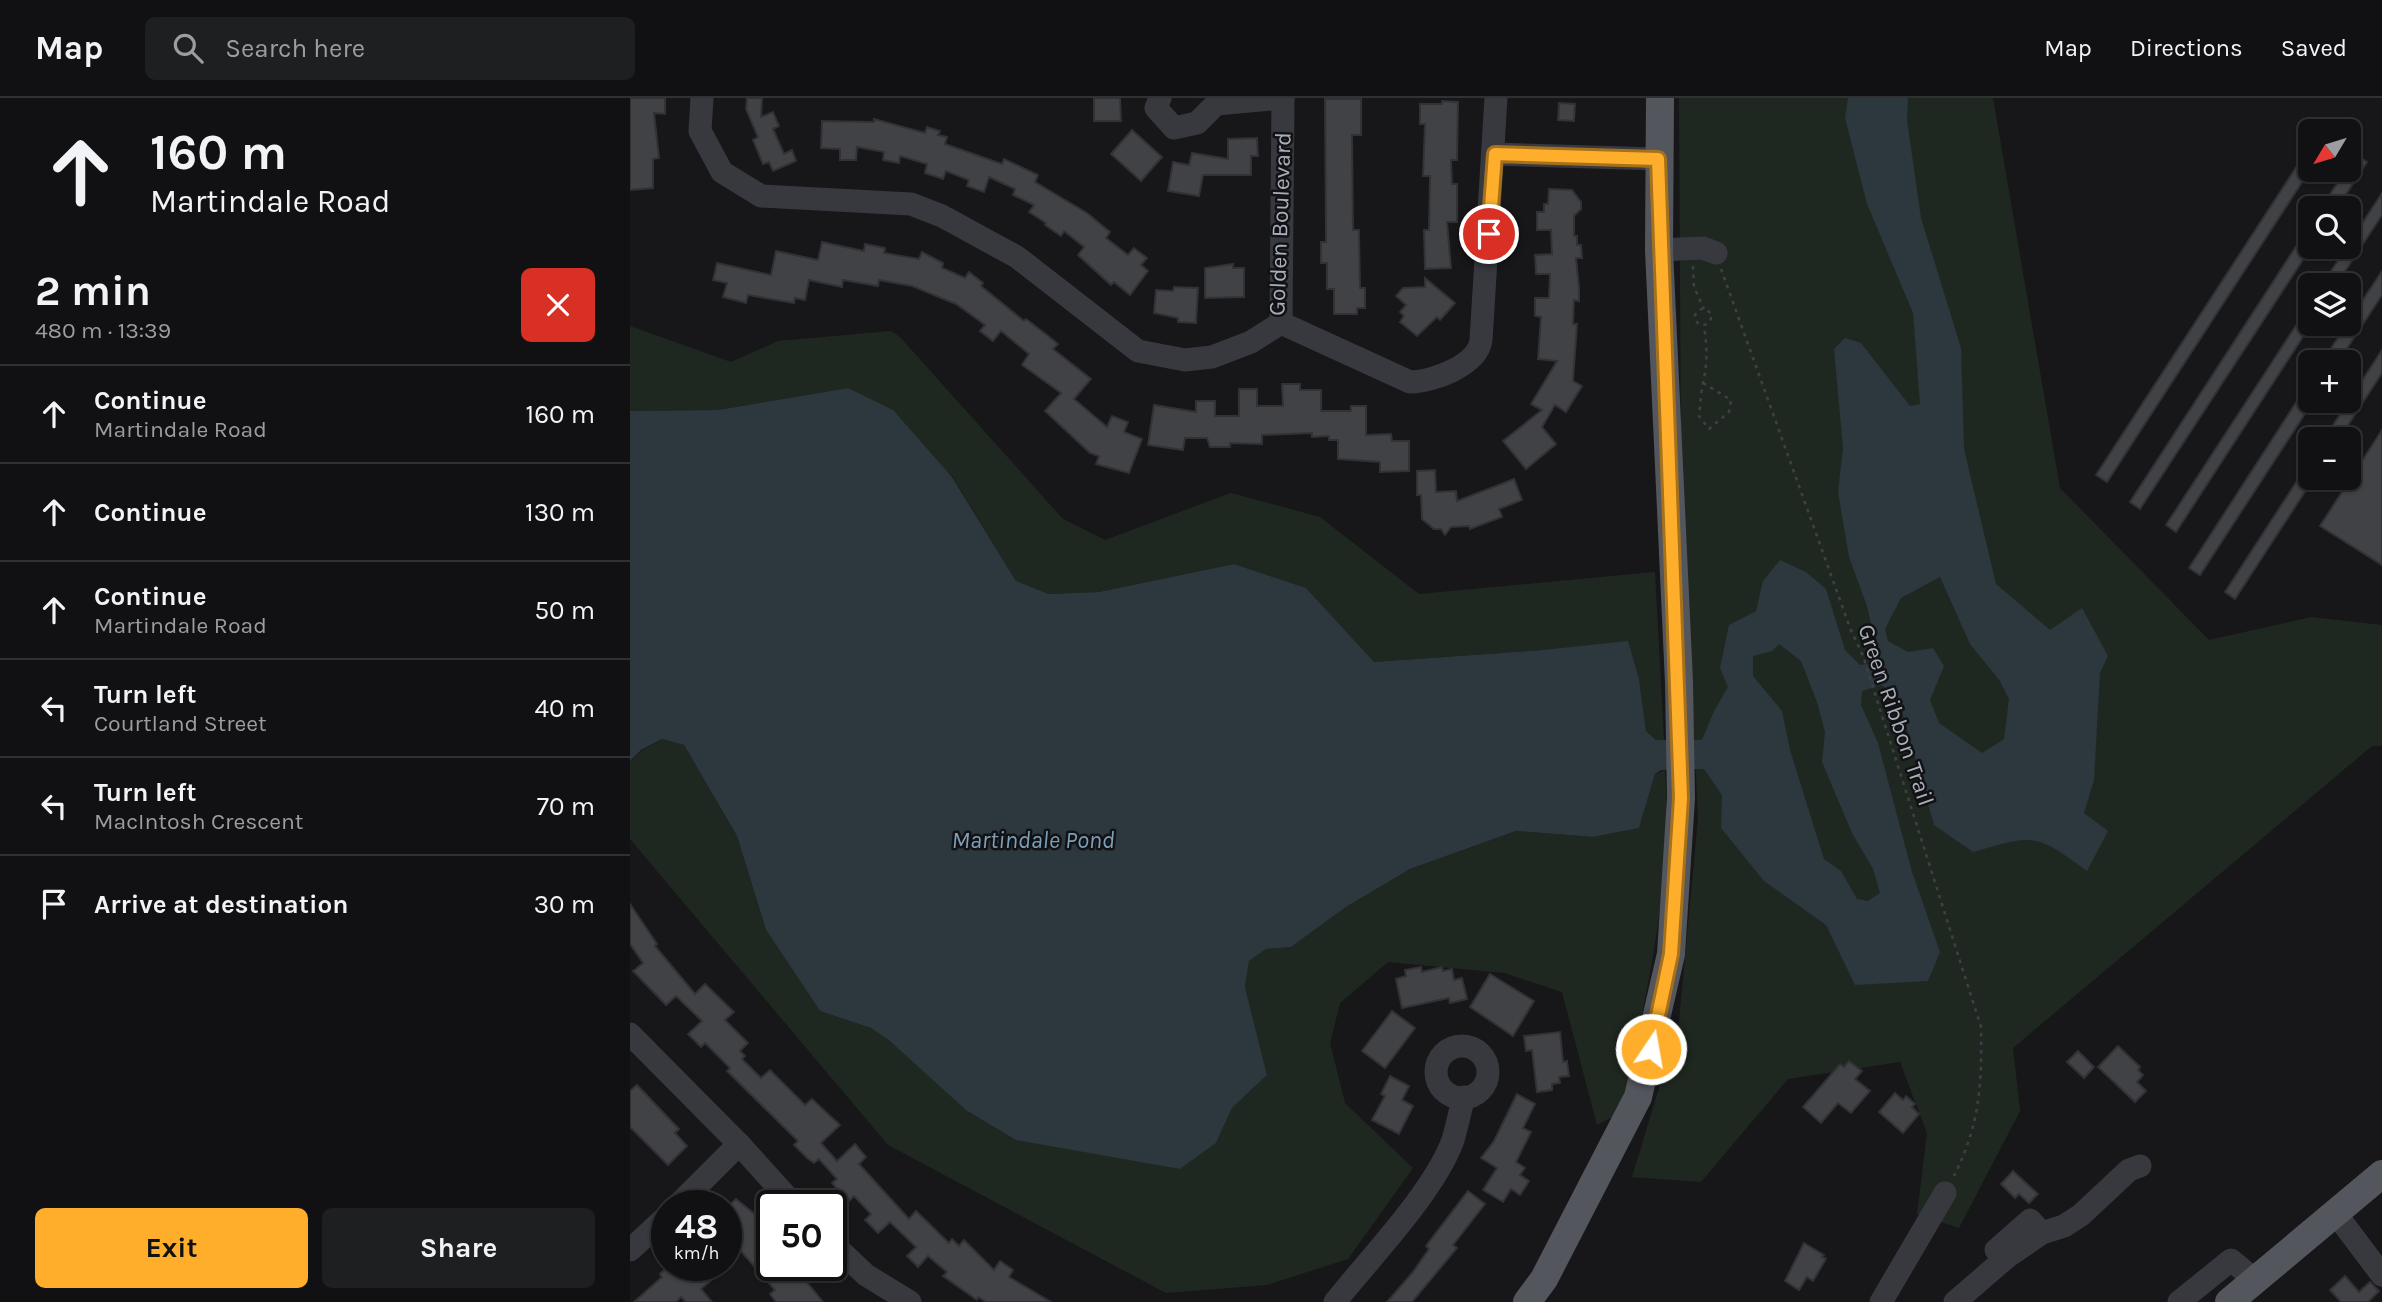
<!DOCTYPE html>
<meta charset="utf-8">
<style>
:root{--surface:#111113;--page:#1e1f21;--text:#f1f3f6;--muted:#9c9da0;--line:#303133;--accent:#feae2b}
body{margin:0;font-family:Karla,sans-serif;background:var(--page);color:var(--text);height:100vh;display:flex;flex-direction:column;font-size:26px;white-space:nowrap}
*{box-sizing:border-box;margin:0}
p{font-size:23px;color:var(--muted)}
.icon{flex:none;width:38px;height:38px;fill:none;stroke:currentColor;stroke-width:2;stroke-linecap:round;stroke-linejoin:round}
.map{position:relative;flex:1;overflow:hidden}
.drawer{display:flex;flex-direction:column;background:var(--surface);width:630px}
.drawer>*{flex:none}
.guide{background:#111113;color:var(--text);overflow:hidden}
.needle{width:46px;rotate:232deg}
.fabs{position:absolute;left:1668px;top:21px;display:grid;gap:14px}
.fabs a{display:grid;place-items:center;width:63px;height:63px;border-radius:10px;background:var(--surface);box-shadow:0 2px 5px #0004,0 0 0 2px var(--line);font-size:35px}
.speed{position:absolute;left:21px;top:1092px;display:flex;gap:14px;font-size:35px;font-weight:700;text-align:center}
.speed>*{display:grid;place-content:center;width:91px;height:91px;border-radius:50%;background:var(--surface);box-shadow:0 2px 5px #0004,0 0 0 2px var(--line);line-height:1}
.speed small{font-size:18px;font-weight:400}
.speed .limit{border:4px solid #111;border-radius:10px;background:#fff;color:#111}
.pin{position:absolute;display:grid;place-items:center;width:60px;height:60px;color:#fff;margin:-30px;border:4px solid #fff;border-radius:50%;box-shadow:0 2px 7px #0007}
.me{position:absolute;width:77px;margin:-38px;rotate:12deg;stroke-linejoin:round;filter:drop-shadow(0 0 5px #0008)}
.turn{display:flex;align-items:center;gap:24px;height:147px;padding:0 35px;font-size:32px}
.turn .icon{width:91px;height:91px;stroke-width:2.5}
.turn b{display:block;font-size:49px;line-height:60px}
.round{display:grid;place-items:center;flex:none;width:74px;height:74px;border-radius:10px;background:var(--page)}
.head{display:flex;align-items:center;justify-content:space-between;height:119px;padding:0 35px}
h1{font-size:42px;font-weight:700;line-height:52px}
.primary-button{display:flex;gap:14px;margin-top:auto;padding:14px 35px}
.primary-button a{flex:1;height:80px;border-radius:10px;background:var(--accent);color:#111;font-size:28px;font-weight:700;line-height:80px;text-align:center}
.primary-button a+a{background:var(--page);color:var(--text)}
ul{padding:0;list-style:none}
li{display:flex;align-items:center;gap:21px;height:98px;padding:0 35px;border-top:2px solid var(--line)}
li div{flex:1}
li b{display:block;font-size:26px}
li em{font-style:normal}
header{display:flex;align-items:center;gap:42px;box-sizing:border-box;height:98px;padding:0 35px;background:var(--surface);border-bottom:2px solid var(--line)}
header strong{font-size:33px}
nav{display:flex;gap:38px;margin-inline-start:auto;font-size:24px}
.search{width:490px;height:63px;background:var(--page);display:flex;align-items:center;gap:18px;box-sizing:border-box;padding:0 24px;border-radius:10px;color:var(--muted);font-size:26px}
main{display:flex;flex:1;min-height:0}
.map>svg:first-child{display:block}
</style>
<header>
<strong>Map</strong>
<div class="search"><svg class="icon" aria-label="search" viewBox="0 0 24 24"><circle cx="10" cy="10" r="6"/><path d="M15 15l6 6"/></svg>Search here</div>
<nav><a>Map</a><a>Directions</a><a>Saved</a></nav>
</header>
<main>
<section class="drawer">
<div class="guide">
<div class="turn"><svg class="icon" aria-label="ahead" viewBox="0 0 24 24"><path d="M12 20V5M6 11l6-6 6 6"/></svg><div><b>160 m</b>Martindale Road</div></div>
</div>
<div class="head"><div><h1>2 min</h1><p>480 m · 13:39</p></div><a class="round" style="background:#d93025;color:#fff"><svg class="icon" aria-label="close" viewBox="0 0 24 24"><path d="M6 6l12 12M18 6L6 18"/></svg></a></div>
<ul>
<li><svg class="icon" aria-label="ahead" viewBox="0 0 24 24"><path d="M12 20V5M6 11l6-6 6 6"/></svg><div><b>Continue</b><p>Martindale Road</p></div><em>160 m</em></li>
<li><svg class="icon" aria-label="ahead" viewBox="0 0 24 24"><path d="M12 20V5M6 11l6-6 6 6"/></svg><div><b>Continue</b></div><em>130 m</em></li>
<li><svg class="icon" aria-label="ahead" viewBox="0 0 24 24"><path d="M12 20V5M6 11l6-6 6 6"/></svg><div><b>Continue</b><p>Martindale Road</p></div><em>50 m</em></li>
<li><svg class="icon" aria-label="left" viewBox="0 0 24 24"><path d="M17 20v-9H6M10 6l-5 5 5 5"/></svg><div><b>Turn left</b><p>Courtland Street</p></div><em>40 m</em></li>
<li><svg class="icon" aria-label="left" viewBox="0 0 24 24"><path d="M17 20v-9H6M10 6l-5 5 5 5"/></svg><div><b>Turn left</b><p>MacIntosh Crescent</p></div><em>70 m</em></li>
<li><svg class="icon" aria-label="arrive" viewBox="0 0 24 24"><path d="M6 21V4h12l-3 4 3 4H6"/></svg><div><b>Arrive at destination</b></div><em>30 m</em></li>
</ul>
<div class="primary-button"><a>Exit</a><a>Share</a></div>
</section>
<div class="map">
<svg width="1752" height="1204" viewBox="0 0 1752 1204">
<rect width="100%" height="100%" fill="#171719"/>
<g fill="#1f2820">
<polygon points="1049,0 1363,0 1430,390 1579,542 1681,519 1752,527 1752,648 1742,648 1383,950 1390,1013 1329,1130 1287,1116 1297,1035 1270,964 1158,981 1071,1084 1002,1079 1049,924 1068,720 1051,350"/>
<polygon points="0,228 101,264 148,243 261,233 270,239 433,421 475,442 601,395 690,419 789,496 1025,474 1034,642 1026,642 1016,633 1009,581 913,552 743,564 676,490 604,466 469,494 419,496 386,483 322,378 218,290 88,312 0,313"/>
<path d="M32 641 54 647 107 738 136 832 190 913 241 930 488 1058 550 1071 586 1045 602 1010 637 977 615 889 619 863 636 851 661 849 716 809 780 771 886 733 963 739 1009 730 1025 676 1035 672C1043 789 1016 901 990 1015L967 1027 932 894 874 875 758 864 710 905 700 945 715 1005 783 1070 718 1161 637 1187 536 1195 258 1047 0 741V664L11 653Z"/>
</g>
<path fill="#2c373e" fill-rule="evenodd" d="M1218 0H1278L1277 22 1291 120 1331 250 1334 351 1366 486 1420 532 1452 510 1478 558 1470 575 1464 682 1454 715 1478 733 1457 773C1405 735 1405 736 1343 754L1304 727 1268 599 1251 587 1232 593 1231 607 1248 645 1282 774 1310 854 1298 883 1225 887 1196 827 1134 783 1091 730 1092 697 1074 671 1031 672 1025 676 1009 730 963 739 886 733 780 771 716 809 661 849 636 851 619 863 615 889 637 977 602 1010 586 1045 550 1071 386 1042 336 1012 259 942 241 930 190 913 136 832 107 738 54 647 32 641 11 652 0 663V313L88 312 218 290 263 312 322 379 386 483 419 496 469 494 604 466 676 490 744 564 913 552 998 543 1009 581 1016 633 1026 642H1072L1084 613 1098 589 1090 570 1099 527 1126 513 1133 483 1150 462 1176 474 1196 491 1215 552 1230 567 1245 565V543L1237 508 1219 459 1208 394 1213 350 1204 251 1215 240 1231 245 1280 308 1290 306 1283 215 1237 106 1215 20ZM1310 479 1340 546 1370 583 1379 601 1374 641 1352 655 1309 625 1300 602 1314 568 1303 550 1278 554 1258 543 1255 531 1271 500ZM1149 546 1171 563 1187 604 1195 634 1192 664 1222 735 1243 771 1250 795 1238 803 1227 801 1211 773 1194 761 1160 652 1152 613 1123 578V558L1142 553Z"/>
<g fill="#414246" stroke="#313136" stroke-width="2">
<polygon points="0,0 35,0 35,16 24,15 29,60 23,61 23,90 0,92"/>
<polygon points="117,0 132,0 131,19 143,14 149,28 143,31 154,56 162,52 166,63 143,73 139,64 133,66 123,42 128,39 116,11"/>
<polygon points="464,0 490,0 491,23 464,23"/>
<polygon points="695,1 731,1 731,37 722,37 723,132 729,132 730,190 735,190 735,210 727,210 727,216 704,216 704,191 697,191 697,165 691,165 691,144 696,144"/>
<polygon points="812,3 828,4 827,62 821,62 822,86 827,86 827,124 817,124 821,170 795,171 794,132 799,132 800,78 793,78 795,26 790,26 790,6 812,6"/>
<polygon points="929,5 945,6 944,23 928,22"/>
<polygon points="244,21 295,35 297,29 310,33 308,37 317,39 315,46 372,66 374,61 408,77 405,84 457,115 480,134 476,140 498,157 504,150 517,160 511,167 518,173 500,197 484,184 481,187 448,157 454,149 434,133 431,138 415,127 416,125 399,114 404,107 383,97 385,91 359,79 354,94 337,88 339,82 316,73 313,81 295,75 297,66 270,58 269,65 253,62 254,54 227,49 226,62 210,62 210,51 191,50 192,23 244,24"/>
<polygon points="502,32 532,59 511,83 481,56"/>
<polygon points="627,40 628,58 621,58 621,77 573,77 569,98 538,93 543,64 559,67 562,55 598,61 598,41"/>
<polygon points="1680,48 1680,72 1477,384 1466,377"/>
<polygon points="1726,57 1737,64 1707,110 1691,110"/>
<polygon points="919,91 942,92 951,104 951,111 944,118 944,138 947,138 947,147 951,147 952,160 946,160 949,190 949,203 944,202 943,226 947,226 943,283 952,288 936,314 925,307 912,329 926,346 896,371 873,343 912,312 901,306 927,263 908,261 911,219 905,218 905,200 919,200 920,176 906,176 905,157 922,156 921,132 907,132 907,114 914,114 914,106 918,106"/>
<polygon points="1752,95 1752,117 1706,187 1692,187"/>
<polygon points="1680,127 1680,151 1510,411 1500,404"/>
<polygon points="192,144 234,153 235,146 255,150 254,155 289,161 292,154 313,165 312,170 335,180 339,174 353,185 351,188 394,223 396,221 417,237 428,246 423,251 461,281 444,301 477,329 482,318 498,324 494,334 512,341 499,375 466,366 469,358 460,355 415,313 431,295 392,267 399,256 371,233 363,243 350,233 355,227 326,206 282,188 249,182 248,188 213,182 212,189 179,182 175,202 165,200 164,205 118,197 116,205 93,199 97,185 83,182 87,165 141,177 146,153 188,162"/>
<polygon points="603,166 603,170 614,170 614,199 575,200 575,170"/>
<polygon points="1752,173 1752,197 1708,264 1692,264"/>
<polygon points="795,180 825,205 810,222 807,219 787,238 770,224 774,218 770,214 776,207 766,198 773,190 795,189"/>
<polygon points="544,189 568,190 566,225 548,224 548,220 524,215 526,192 543,193"/>
<polygon points="1680,206 1680,228 1546,434 1536,427"/>
<polygon points="1752,252 1752,275 1709,341 1694,341"/>
<polygon points="1680,283 1680,308 1570,477 1559,470"/>
<polygon points="652,286 670,286 670,292 691,292 691,313 721,313 721,308 736,308 736,337 761,336 762,343 779,343 779,373 750,374 750,364 708,361 708,342 699,342 699,338 682,339 682,335 632,337 632,346 600,345 600,349 580,349 577,340 555,340 553,352 518,347 524,307 566,314 566,303 585,303 585,318 609,318 609,291 627,291 627,308 653,308"/>
<polygon points="1752,332 1752,467 1690,428"/>
<polygon points="1680,363 1680,386 1605,501 1595,494"/>
<polygon points="805,372 806,394 826,393 827,403 884,381 892,402 869,411 872,419 840,431 839,428 821,429 815,437 811,431 804,431 792,421 791,397 787,397 787,373"/>
<polygon points="0,806 27,846 25,848 65,896 75,886 104,914 95,922 118,945 110,953 115,958 112,961 131,980 140,972 175,1007 182,1001 210,1027 191,1045 207,1063 225,1046 236,1059 229,1066 279,1121 286,1113 319,1145 322,1141 329,1148 334,1142 364,1172 370,1163 383,1172 379,1179 421,1204 356,1204 348,1199 347,1202 313,1178 317,1174 298,1158 288,1169 277,1158 286,1149 260,1124 248,1135 235,1122 241,1116 224,1098 218,1104 202,1085 207,1081 189,1061 184,1065 177,1060 164,1047 168,1043 97,973 100,970 75,945 71,949 58,936 72,923 46,898 36,907 3,873 13,865 0,846"/>
<polygon points="791,869 792,874 812,869 813,873 822,871 824,882 832,880 837,901 820,905 819,900 772,910 766,881 776,878 775,872"/>
<polygon points="860,876 904,903 883,938 840,909"/>
<polygon points="762,913 785,930 755,970 732,953"/>
<polygon points="930,934 933,964 937,963 939,978 929,979 930,985 922,986 922,992 907,994 902,952 896,953 894,938"/>
<polygon points="1488,948 1510,969 1508,972 1513,977 1507,984 1516,993 1505,1004 1468,969"/>
<polygon points="1448,953 1464,969 1454,980 1437,964"/>
<polygon points="1219,963 1232,973 1225,981 1240,993 1221,1015 1208,1005 1191,1025 1173,1009 1210,966 1214,969"/>
<polygon points="760,978 779,988 772,1002 783,1008 769,1036 742,1022 755,998 751,996"/>
<polygon points="7,987 49,1031 45,1035 57,1048 38,1067 0,1029 0,993"/>
<polygon points="1265,995 1273,1002 1276,998 1285,1006 1282,1009 1289,1016 1273,1035 1249,1014"/>
<polygon points="887,996 905,1006 893,1030 901,1034 886,1064 895,1070 890,1077 899,1083 890,1097 881,1091 873,1104 853,1092 867,1070 851,1060 864,1043"/>
<polygon points="1383,1073 1408,1096 1399,1105 1389,1096 1385,1100 1371,1086"/>
<polygon points="838,1093 855,1106 823,1147 827,1150 782,1204 757,1204 783,1174 799,1151 796,1148"/>
<polygon points="106,1101 142,1130 142,1141 134,1148 142,1157 142,1167 163,1167 193,1204 146,1204 140,1196 145,1192 96,1136 96,1110"/>
<polygon points="1174,1145 1194,1157 1192,1159 1196,1161 1183,1183 1177,1179 1169,1192 1155,1183"/>
<polygon points="39,1167 47,1167 53,1174 60,1167 76,1167 86,1178 71,1191 82,1204 56,1204 51,1199 46,1204 4,1204 32,1179 30,1176"/>
<polygon points="1715,1178 1729,1194 1740,1184 1749,1193 1738,1204 1711,1204 1700,1192"/>
</g>
<g fill="none" stroke-linecap="round" stroke-linejoin="round">
<g stroke="#3e4046" stroke-width="2.5" stroke-dasharray="3.5 5" stroke-linecap="butt">
<polyline points="1063,168 1064,189 1074,211"/>
<path d="M1091 171 1220 530 1233 558 1351 929C1352 986 1350 1026 1324 1078"/>
<circle cx="1073" cy="219" r="8"/>
<path d="M1073 285 1101 302 1099 314 1079 331 1069 318 1072 289C1078 266 1077 250 1074 227"/>
</g>
<g stroke="#38393f" stroke-width="23">
<polyline points="72,0 70,33 92,74 131,98 281,106 312,118 387,159 508,253 555,262 582,259 621,244 651,225"/>
<polyline points="530,0 526,10 544,30 567,25 586,6 653,0"/>
<polyline points="865,56 1028,61"/>
<polyline points="1029,152 1073,150 1086,155"/>
<path d="M651 225 780 284C803 284 848 267 851 242L866 0"/>
<polyline points="651,225 653,0"/>
<polyline points="0,936 109,1046 165,1108"/>
<circle cx="832" cy="974" r="26"/>
<polyline points="47,1108 109,1046"/>
<polyline points="1706,1116 1752,1177"/>
<polyline points="201,1144 236,1177 280,1204"/>
<polyline points="0,1152 37,1118"/>
<polyline points="1366,1152 1400,1122 1412,1135"/>
<path d="M705 1204C740 1160 804 1094 823 1042 827 1028 830 1013 834 999"/>
<polyline points="1251,1204 1315,1095"/>
<polyline points="1325,1204 1377,1159 1412,1135 1434,1128 1451,1117 1499,1072 1510,1068"/>
<polyline points="1549,1204 1601,1162 1625,1182"/>
</g>
<g stroke="#54565e" stroke-width="28">
<polyline points="897,1204 914,1181 1008,999 1041,856 1051,700 1049,584 1029,152 1030,0"/>
<polyline points="1599,1204 1752,1076"/>
</g>
</g>
<g fill="none" stroke-linecap="round" stroke-linejoin="round">
<g stroke="#a5711c" stroke-width="18">
<polyline id="route" points="859,136 865,56 1028,61 1051,700 1041,856 1021,951"/>
</g>
<use href="#route" stroke="#feae2b" stroke-width="12"/>
</g>
<g text-anchor="middle" dominant-baseline="central" stroke-width="5" stroke-linejoin="round" paint-order="stroke">
<g font-size="23" fill="#a8afba" stroke="#121214">
<text transform="translate(650 126) rotate(-88)">Golden Boulevard</text>
<text transform="translate(1266 617) rotate(71)">Green Ribbon Trail</text>
</g>
<g font-size="24" font-style="italic" fill="#7d9fb7" stroke="#121214">
<text x="403" y="742">Martindale Pond</text>
</g>
</g>
</svg>
<div class="fabs">
<a><svg class="needle" viewBox="-14 -14 28 28"><path d="M0-13l5 13h-10z" fill="#e53935"/><path d="M0 13l5-13h-10z" fill="#9c9da0"/></svg></a>
<a><svg class="icon" aria-label="search" viewBox="0 0 24 24"><circle cx="10" cy="10" r="6"/><path d="M15 15l6 6"/></svg></a>
<a><svg class="icon" aria-label="layers" viewBox="0 0 24 24"><path d="M12 4l9 5-9 5-9-5zM3 14l9 5 9-5"/></svg></a>
<a>+</a>
<a>−</a>
</div>
<div class="speed"><div>48<small>km/h</small></div><div class="limit">50</div></div>
<div class="pin" style="left:859px;top:136px;background:#d93025"><svg class="icon" aria-label="arrive" viewBox="0 0 24 24"><path d="M6 21V4h12l-3 4 3 4H6"/></svg></div>
<svg class="me" style="left:1021px;top:951px" viewBox="-20 -20 40 40"><circle r="17" fill="#feae2b" stroke="#fff" stroke-width="3"/><path d="M0-11L8 9 0 5-8 9z" fill="#fff"/></svg>
</div>
</main>
